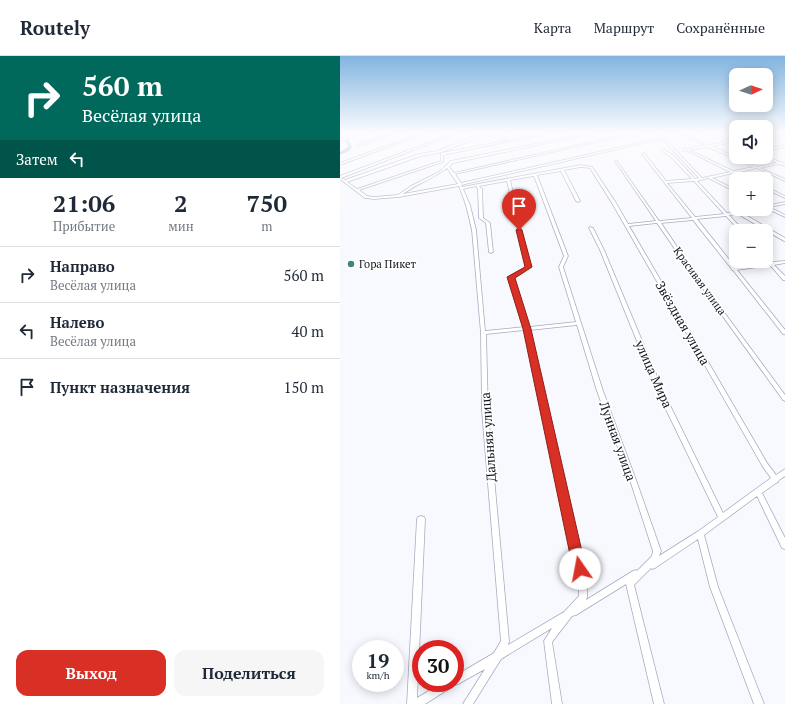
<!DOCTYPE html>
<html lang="ru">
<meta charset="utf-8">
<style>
:root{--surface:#fff;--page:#f6f6f7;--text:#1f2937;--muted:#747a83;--line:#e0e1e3;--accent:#d93025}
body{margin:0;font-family:"PT Serif",serif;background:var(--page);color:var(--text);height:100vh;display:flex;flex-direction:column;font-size:15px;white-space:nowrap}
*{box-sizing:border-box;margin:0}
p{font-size:13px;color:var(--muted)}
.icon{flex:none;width:22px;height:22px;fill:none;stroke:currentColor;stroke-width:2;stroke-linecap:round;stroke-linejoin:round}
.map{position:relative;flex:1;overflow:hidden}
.side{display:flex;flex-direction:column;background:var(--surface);width:340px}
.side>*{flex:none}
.top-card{background:#00695c;color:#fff;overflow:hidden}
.needle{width:26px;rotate:86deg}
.fabs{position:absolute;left:389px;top:12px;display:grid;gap:8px}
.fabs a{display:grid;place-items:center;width:44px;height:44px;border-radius:8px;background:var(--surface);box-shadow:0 2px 10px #0003;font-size:20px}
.speed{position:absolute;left:12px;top:584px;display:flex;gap:8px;font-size:20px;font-weight:700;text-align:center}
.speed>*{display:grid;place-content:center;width:52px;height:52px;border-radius:50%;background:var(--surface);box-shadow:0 2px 10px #0003;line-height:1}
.speed small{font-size:10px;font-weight:400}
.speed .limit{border:6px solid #d22;background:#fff;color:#111}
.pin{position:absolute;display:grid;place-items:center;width:34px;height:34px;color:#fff;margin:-41px -17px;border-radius:50% 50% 50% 0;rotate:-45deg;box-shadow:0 0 4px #0007}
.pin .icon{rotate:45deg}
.me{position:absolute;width:44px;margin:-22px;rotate:348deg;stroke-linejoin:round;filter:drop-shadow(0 0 3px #0008)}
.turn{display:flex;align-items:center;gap:14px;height:84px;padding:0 16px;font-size:18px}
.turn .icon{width:52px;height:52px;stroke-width:2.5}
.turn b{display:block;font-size:28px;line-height:34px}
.then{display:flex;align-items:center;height:38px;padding:0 16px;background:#0003;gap:8px;font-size:15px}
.eta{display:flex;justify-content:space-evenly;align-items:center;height:68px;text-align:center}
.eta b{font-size:24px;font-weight:700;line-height:28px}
.button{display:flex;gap:8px;margin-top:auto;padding:8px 16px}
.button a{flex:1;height:46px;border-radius:12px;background:var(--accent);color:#fff;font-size:16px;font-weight:700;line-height:46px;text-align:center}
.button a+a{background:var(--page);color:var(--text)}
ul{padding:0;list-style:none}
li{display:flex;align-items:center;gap:12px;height:56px;padding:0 16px;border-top:1px solid var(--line)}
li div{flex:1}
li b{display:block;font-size:15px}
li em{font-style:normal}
header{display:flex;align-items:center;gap:24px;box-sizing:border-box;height:56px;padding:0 20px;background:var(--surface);border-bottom:1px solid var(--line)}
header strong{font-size:19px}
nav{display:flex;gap:22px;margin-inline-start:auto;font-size:14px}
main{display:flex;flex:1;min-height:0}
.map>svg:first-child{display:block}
</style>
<header>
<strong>Routely</strong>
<nav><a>Карта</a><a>Маршрут</a><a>Сохранённые</a></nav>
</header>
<main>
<section class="side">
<div class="top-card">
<div class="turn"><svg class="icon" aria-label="right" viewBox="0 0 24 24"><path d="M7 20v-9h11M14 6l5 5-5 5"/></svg><div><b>560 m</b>Весёлая улица</div></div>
<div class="then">Затем<svg class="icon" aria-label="left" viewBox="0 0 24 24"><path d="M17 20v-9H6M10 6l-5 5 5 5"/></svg></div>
</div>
<div class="eta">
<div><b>21:06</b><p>Прибытие</p></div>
<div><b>2</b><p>мин</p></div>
<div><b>750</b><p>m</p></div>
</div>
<ul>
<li><svg class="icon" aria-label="right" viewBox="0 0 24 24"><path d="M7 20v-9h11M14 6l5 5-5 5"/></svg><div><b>Направо</b><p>Весёлая улица</p></div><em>560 m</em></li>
<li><svg class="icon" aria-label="left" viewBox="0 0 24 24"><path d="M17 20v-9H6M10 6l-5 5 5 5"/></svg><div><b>Налево</b><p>Весёлая улица</p></div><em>40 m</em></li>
<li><svg class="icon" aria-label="arrive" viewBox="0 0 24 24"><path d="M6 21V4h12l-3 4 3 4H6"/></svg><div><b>Пункт назначения</b></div><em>150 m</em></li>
</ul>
<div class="button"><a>Выход</a><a>Поделиться</a></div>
</section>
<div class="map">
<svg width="445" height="648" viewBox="0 0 445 648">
<rect width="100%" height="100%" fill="#f8f9fe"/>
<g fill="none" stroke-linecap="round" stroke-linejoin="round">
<g fill="#86b5d2" fill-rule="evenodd">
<polygon points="2,76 8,76 0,79 0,77"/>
<polygon points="4,83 8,83 12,91 9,95 0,99 0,96 8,91"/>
</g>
<g stroke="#a5abc1" stroke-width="1.5">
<g id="minor">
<polygon points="24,76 27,76 0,85 0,83"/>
<polygon points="55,76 58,76 19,90 17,89"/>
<polygon points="85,76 88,76 0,109 0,107"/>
<path d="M117 76H120L1 122 5 124 79 98 97 95 141 78 134 76 144 77 150 76 147 78 171 82V84L183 81 173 76H176L185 81 210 76H214L103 99V106L19 134 27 140 34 141 58 139 71 130 99 116 111 105 255 76H259L113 107 109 111 114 117 296 76 297 77 115 118 121 127 321 82 316 76H318L362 122 390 116 346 94 343 95V93L345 92 347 93 365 89 336 76H339L368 89 386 86 365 76H368L396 88V90L389 87 371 90 417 111 437 107 424 101 426 100 445 108V110L439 108 420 112 445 123V125L417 112 396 117 409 123H405L393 117 372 122 396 134V136L368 122 357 125 387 157 412 153H419L402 157 445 182V185H444L398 158 389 159 404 175H400L386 160 357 163 395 211 428 207 426 204V201H427L432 206 445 205V207L434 209 445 220V224H443L430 209 397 214 445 274V278H443L393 214H392L391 212 353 164 321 167 350 210 445 339V345L443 344 348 212 317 167 289 170 427 407 436 419 445 413V420L439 424 438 426 436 427 422 437 445 482V493L442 492 417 440 364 479 378 531 424 648H414L370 531 358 483 315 512 312 513 311 512 294 529 324 648H314L286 528 236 559 232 560 212 586 222 648H212L204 585 212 572 161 603 133 648H123L145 613 118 628 115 629 85 648H67L77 463 78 461 81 460 84 461 85 463 77 642 102 627H115V620L154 597 161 585 142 355 141 277 132 174 126 149 119 130 59 141 34 143 25 142 0 123V120ZM144 79 170 84 101 97V105L17 133 7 126 81 100 99 97ZM322 83 359 122 355 123 333 99 323 93 322 95 331 101 352 123 326 125 304 97 302 98 352 162 319 165 276 104 275 105 316 165 288 168 276 147 252 111 241 109 122 131 121 129ZM368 91 414 111 393 115 349 94ZM241 111 250 112 272 147 423 411 431 422 383 457 324 337 264 194 253 172 250 171 249 172 260 194 318 337 378 461 357 476 319 500 321 495 296 424 263 335 223 211 228 200 197 119 221 115 236 145 238 146 240 145 224 114ZM107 112 118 128 63 138C76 128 93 123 107 112ZM194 120 224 200 219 211 236 266 189 271 173 221 190 211 170 124ZM167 125 186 211 169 221 184 271 145 275 136 174 130 149 123 133 136 130 138 133 139 162 146 167 149 196 151 197 153 196 150 167 143 162 142 133 139 130ZM354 125 384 158 355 161 327 127ZM237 269 257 335 290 424 313 495 312 500 297 515 296 514 293 515 246 544 247 541V529L190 274ZM185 274 239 529V540L224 556 168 589 169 585 148 355 146 278Z"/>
<polygon points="428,76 431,76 445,80 445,82"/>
<polygon points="445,89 445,91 426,95 426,93"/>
<polygon points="426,131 445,140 445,142 426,133"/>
<polygon points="445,146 445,148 429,151 445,159 445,161 426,152 426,150"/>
</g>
</g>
<use href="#minor" fill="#fff" fill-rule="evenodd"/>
</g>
<linearGradient id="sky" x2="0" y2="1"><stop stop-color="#81b4df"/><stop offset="0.46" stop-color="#fcfcff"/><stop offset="1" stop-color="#fcfcff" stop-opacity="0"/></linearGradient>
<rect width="445" height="167" fill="url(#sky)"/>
<polygon fill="#d93025" stroke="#8d1f18" points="179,172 182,174 192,211 175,222 191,273 246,513 244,517 240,519 235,517 233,513 183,273 167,221 185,211 176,174"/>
<circle fill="#418579" stroke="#fff" stroke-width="1.5" cx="11" cy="208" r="4"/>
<g text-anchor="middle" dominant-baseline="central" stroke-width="3.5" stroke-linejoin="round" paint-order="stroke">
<g font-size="11" fill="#11131a" stroke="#fff" text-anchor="start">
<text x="19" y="208">Гора Пикет</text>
</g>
<g font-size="11" fill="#11131a" stroke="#fff">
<text transform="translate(360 225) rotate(54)">Красивая улица</text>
</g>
<g font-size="13" fill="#11131a" stroke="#fff">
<text transform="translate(343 267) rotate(60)">Звёздная улица</text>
<text transform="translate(314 318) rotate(66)">улица Мира</text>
<text transform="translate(148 381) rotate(-94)">Дальняя улица</text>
<text transform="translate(278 385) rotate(70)">Лунная улица</text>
</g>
</g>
</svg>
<div class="fabs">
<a><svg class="needle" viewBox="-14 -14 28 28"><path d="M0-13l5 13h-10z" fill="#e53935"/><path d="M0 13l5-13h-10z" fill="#747a83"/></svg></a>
<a><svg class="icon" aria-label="sound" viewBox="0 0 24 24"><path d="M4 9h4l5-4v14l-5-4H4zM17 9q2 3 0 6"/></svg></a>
<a>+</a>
<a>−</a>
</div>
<div class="speed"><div>19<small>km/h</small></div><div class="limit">30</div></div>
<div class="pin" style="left:179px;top:174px;background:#d93025"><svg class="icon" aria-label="arrive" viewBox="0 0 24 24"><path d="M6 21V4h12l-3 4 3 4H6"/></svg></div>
<svg class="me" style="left:240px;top:513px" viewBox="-20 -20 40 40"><circle r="19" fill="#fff"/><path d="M0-13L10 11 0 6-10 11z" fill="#d93025"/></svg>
</div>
</main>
